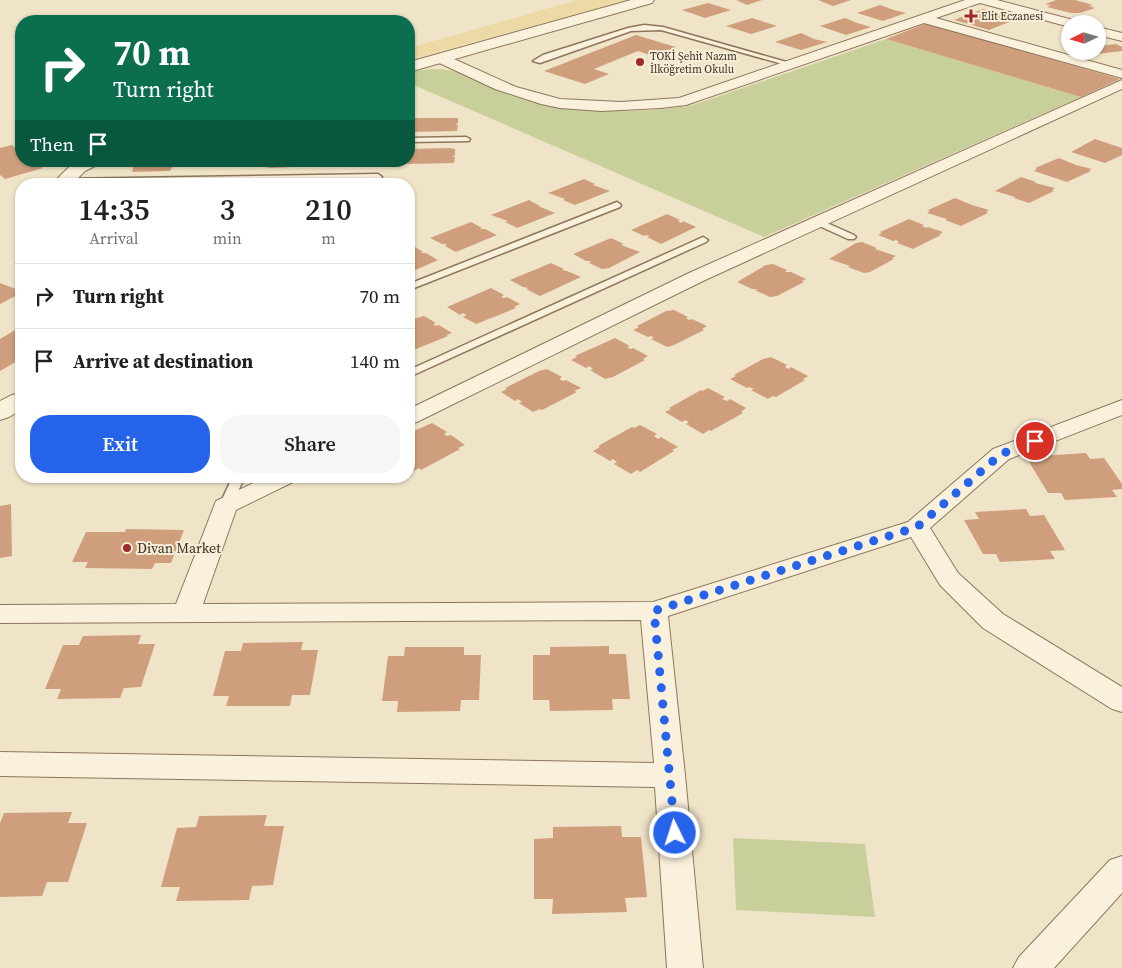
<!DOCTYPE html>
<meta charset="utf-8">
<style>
:root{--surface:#fff;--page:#f6f6f6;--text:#202124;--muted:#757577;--line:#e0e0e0;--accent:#2563eb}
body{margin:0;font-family:"Source Serif 4",serif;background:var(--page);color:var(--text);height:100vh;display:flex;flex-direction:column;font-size:19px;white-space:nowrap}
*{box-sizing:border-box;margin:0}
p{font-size:16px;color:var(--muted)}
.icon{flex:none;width:28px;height:28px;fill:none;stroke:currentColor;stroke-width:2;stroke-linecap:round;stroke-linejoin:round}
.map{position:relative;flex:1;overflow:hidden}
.panel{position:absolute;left:15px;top:178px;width:400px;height:305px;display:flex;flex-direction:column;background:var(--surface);border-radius:20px;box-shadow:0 1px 4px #0004}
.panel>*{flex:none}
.top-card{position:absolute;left:15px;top:15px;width:400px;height:152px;border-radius:20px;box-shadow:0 1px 4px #0004;background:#0b6e4f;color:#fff;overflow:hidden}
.needle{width:32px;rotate:265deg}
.controls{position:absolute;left:1061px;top:15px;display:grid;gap:10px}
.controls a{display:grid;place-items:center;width:45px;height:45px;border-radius:50%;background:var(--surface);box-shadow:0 1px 4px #0004;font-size:25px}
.pin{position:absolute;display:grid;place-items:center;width:42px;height:42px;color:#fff;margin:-21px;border:2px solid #fff;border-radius:50%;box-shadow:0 1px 5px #0007}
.me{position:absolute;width:55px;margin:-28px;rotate:356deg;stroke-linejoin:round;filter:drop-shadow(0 0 4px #0008)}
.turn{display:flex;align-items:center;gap:18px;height:105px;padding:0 15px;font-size:22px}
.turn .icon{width:65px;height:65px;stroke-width:2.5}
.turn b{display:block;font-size:35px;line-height:42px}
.then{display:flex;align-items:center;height:48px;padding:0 15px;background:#0003;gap:10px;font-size:19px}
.eta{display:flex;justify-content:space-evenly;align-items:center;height:85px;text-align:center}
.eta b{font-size:30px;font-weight:600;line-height:35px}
.cta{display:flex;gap:10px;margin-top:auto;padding:10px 15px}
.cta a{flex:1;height:58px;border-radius:20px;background:var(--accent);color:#fff;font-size:20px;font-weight:600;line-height:58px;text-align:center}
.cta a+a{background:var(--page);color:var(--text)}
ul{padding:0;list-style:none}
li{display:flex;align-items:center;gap:15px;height:65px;padding:0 15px;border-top:1px solid var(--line)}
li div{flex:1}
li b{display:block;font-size:19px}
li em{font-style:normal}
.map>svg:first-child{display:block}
</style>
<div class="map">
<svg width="1122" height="968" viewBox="0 0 1122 968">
<rect width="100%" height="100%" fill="#f0e4c8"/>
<g fill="#c9cf9b">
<path d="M886 39 1081 97 764 237 409 83V73C460 58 483 89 529 101 577 113 645 114 693 105Z"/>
<polygon points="733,838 865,844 875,917 736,910"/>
</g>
<polygon fill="#ecd9a5" points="577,0 629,0 409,60 409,48"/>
<g fill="#cf9f7d">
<polygon points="736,0 762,0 747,5"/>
<polygon points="818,0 851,0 833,6"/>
<polygon points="1056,0 1075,0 1093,5 1089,6 1095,8 1080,13 1071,13 1047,7 1051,5 1045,4"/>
<polygon points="708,3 731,10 705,18 682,10"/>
<polygon points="880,5 894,10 906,13 883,21 857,13"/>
<polygon points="983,9 1019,18 989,30 954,20"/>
<polygon points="752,18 777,26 751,34 726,26"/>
<polygon points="845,18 855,22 854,22 871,27 846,35 820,26"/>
<polygon points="927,23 1120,79 1081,97 886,39"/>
<polygon points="801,33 814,39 827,42 801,50 775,42"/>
<polygon points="636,35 676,47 653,56 638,51 594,69 609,74 585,84 544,71"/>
<polygon points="1116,44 1122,47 1122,51 1097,54 1093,51 1098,51 1098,46"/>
<polygon points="413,118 458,118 458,123 455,125 458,125 457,131 412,132 413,126 416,126 413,124"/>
<polygon points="1095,139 1122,148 1122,155 1105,163 1071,152"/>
<polygon points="12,145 21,153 21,161 32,161 43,168 5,179 0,175 0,148"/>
<polygon points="449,148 455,149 455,155 452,157 455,157 454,163 407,164 411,156 409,156 409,149"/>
<polygon points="1059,158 1076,165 1092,169 1089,170 1091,171 1067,182 1034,171 1037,169 1035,168"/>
<polygon points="135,161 176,161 170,171 132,172"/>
<polygon points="267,161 314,161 313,166 271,168 265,167"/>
<polygon points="337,161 384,161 383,165 377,166 336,166"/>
<polygon points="1021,177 1036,182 1035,183 1055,188 1052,190 1054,191 1029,203 1014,198 1015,197 995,191"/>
<polygon points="584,179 595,184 593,185 610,191 575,205 563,200 565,199 548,193"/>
<polygon points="955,198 972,205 989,210 986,212 988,213 961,226 945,220 947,219 927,213 930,211 928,210"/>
<polygon points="529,200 540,206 538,206 555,213 517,228 505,222 508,221 491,215"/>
<polygon points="667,214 680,220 678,221 681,223 683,221 696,227 661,244 647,237 650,236 646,235 644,236 631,230"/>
<polygon points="909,219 924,225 922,226 926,228 928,227 943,232 939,235 941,235 913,249 897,243 899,242 896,240 893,241 878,235 882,233 880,232"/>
<polygon points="471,222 482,228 480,229 485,229 497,235 456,252 445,246 447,244 442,244 430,238"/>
<polygon points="611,238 624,244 621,245 640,252 609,268 602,269 589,263 591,261 586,261 573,254"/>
<polygon points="862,242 877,248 875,249 896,256 892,258 894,259 870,272 864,273 848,267 850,266 829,259 856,243"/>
<polygon points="412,245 423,252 420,253 426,253 438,260 409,273 409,247"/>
<polygon points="551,263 564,269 562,270 567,271 581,277 540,296 526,289 529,288 523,287 510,280"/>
<polygon points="773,264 787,270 785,272 791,272 806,279 802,281 804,282 777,296 770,297 755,290 758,289 752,289 737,282 766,265"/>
<polygon points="0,283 21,291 21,293 0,304"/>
<polygon points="491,288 504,295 501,297 504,298 507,297 520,304 514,307 516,308 476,324 463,317 466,315 463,313 460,315 447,307"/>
<polygon points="674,310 688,317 686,318 689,320 692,319 707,326 702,329 704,330 674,345 667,347 651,339 654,338 651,336 648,337 633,330 639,327 637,326 666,311"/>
<polygon points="424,316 436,323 433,324 436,326 439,325 452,333 446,335 448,336 409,352 409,320"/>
<polygon points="15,330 21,332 21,359 0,371 0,339"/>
<polygon points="615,338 630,346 627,347 630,349 633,348 648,356 643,359 645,360 613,377 605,379 590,370 593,369 589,366 586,368 571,360 577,357 575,356"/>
<polygon points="771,357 787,365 785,367 789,369 791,367 808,376 803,379 805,380 776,397 773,396 768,399 751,390 754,389 749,387 747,388 730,379 736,376 734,375 763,359"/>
<polygon points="547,369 562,377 559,379 563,381 566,380 581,388 574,391 577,392 542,410 540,409 533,412 519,403 522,402 518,399 515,401 501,392 507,389 505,388 539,371"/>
<polygon points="708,388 725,397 722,399 727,401 730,399 746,408 741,412 743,413 711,431 709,430 703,434 686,424 689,422 685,420 682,422 665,412 671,409 669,408 701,390 703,391"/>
<polygon points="432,423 447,432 444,434 447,436 451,435 465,445 458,448 460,449 421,470 419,468 412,472 409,470 409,433"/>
<polygon points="640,425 657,434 654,436 658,439 661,437 678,447 672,450 674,451 640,472 637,470 631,474 614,464 617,462 613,459 610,461 593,451 600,447 598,446 632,427 634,428"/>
<polygon points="1086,453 1090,459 1104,458 1122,484 1122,489 1112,490 1117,497 1065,500 1061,493 1048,493 1029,462 1042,462 1039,456"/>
<polygon points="11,504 12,556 0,558 0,506"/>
<polygon points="1026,509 1030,516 1044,515 1065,550 1050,551 1055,559 1000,562 996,554 983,554 964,520 979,519 975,512"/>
<polygon points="126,529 184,530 171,563 155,563 152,569 85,568 88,562 72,562 86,532 125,532"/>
<polygon points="141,635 138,644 155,644 141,687 124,688 120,698 57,699 61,689 45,689 63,645 79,645 83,636"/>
<polygon points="303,642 301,650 318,650 310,695 292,695 290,706 226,706 229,696 213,696 225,651 241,651 243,643"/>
<polygon points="609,646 609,654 626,654 630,699 612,699 613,710 550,711 549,700 533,700 533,655 550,655 550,647"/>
<polygon points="405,647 464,647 464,655 481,655 479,700 461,700 460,711 397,712 398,701 382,701 388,656 404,656"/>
<polygon points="72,812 68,823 87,823 68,882 47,882 42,896 0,897 0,823 4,813"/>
<polygon points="267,815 264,826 284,826 273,885 252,886 249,900 176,901 180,887 161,887 177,828 196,827 199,816"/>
<polygon points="621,826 622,837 641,837 647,897 625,898 627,912 552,914 553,899 534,899 534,839 553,838 553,827"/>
</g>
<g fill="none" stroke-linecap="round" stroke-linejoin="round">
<g stroke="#8d765c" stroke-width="3">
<g id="service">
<polygon points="644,25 663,27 797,65 793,67 661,30 631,31 540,63 533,61 543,55 628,28"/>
<polygon points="466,137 470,139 469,141 409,142 409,138"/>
<polygon points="378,174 382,177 381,179 59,184 58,182 62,179"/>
<polygon points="617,202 621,205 620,207 409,290 409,284"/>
<polygon points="818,219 854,235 856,237 854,239 848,239 815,224 813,222"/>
<polygon points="703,237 708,240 706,242 409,377 409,370"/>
<polygon points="233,476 245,476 230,509 220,509 219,506"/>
</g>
</g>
<g stroke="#8d765c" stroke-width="2">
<g id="minor">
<polygon points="965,0 997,0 1077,21 1078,24 1070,24 1070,27 980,3 936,18 1122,70 1122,78 924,23 686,105 661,108 601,111 560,108 541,104 495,89 435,61 433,58 435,55 445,55 516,87 560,99 621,102 679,98"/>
<polygon points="1098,27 1122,33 1122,41 1098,35"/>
<polygon points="1122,80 1122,89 703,281 417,422 409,424 409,409 689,273"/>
<polygon points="1122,400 1122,415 1009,459 930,528 958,573 1003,614 1122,687 1122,712 1112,709 983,628 940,585 911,537 668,616 685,775 703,968 667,968 655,787 0,776 0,752 654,763 641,620 0,623 0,605 176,604 216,501 268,476 299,476 295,481 236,510 203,604 653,602 908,522 993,449"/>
<polygon points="1122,856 1122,893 1054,968 1013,968 1019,957 1110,860"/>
</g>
</g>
<g stroke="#8d765c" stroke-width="2">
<g id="tertiary">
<polygon points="631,0 654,0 652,3 409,72 409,62"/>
<polygon points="75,161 99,161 97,165 85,171 72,184 52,184"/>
<polygon points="21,393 21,410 9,417 0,420 0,401 12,395"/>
</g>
</g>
<use href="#service" fill="#faf1dc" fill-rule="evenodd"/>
<use href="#minor" fill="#faf1dc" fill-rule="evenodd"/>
<use href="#tertiary" fill="#faf1dc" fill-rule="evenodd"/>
</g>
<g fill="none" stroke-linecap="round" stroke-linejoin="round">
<polyline stroke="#2563eb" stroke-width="9" stroke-dasharray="0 16.2" points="675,833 654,611 917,527 1001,454 1035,441"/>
</g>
<g fill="#9e2a2b" stroke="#f7eed8" stroke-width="2">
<path d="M968.5 8.5h5v5h5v5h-5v5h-5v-5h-5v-5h5z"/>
<circle cx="640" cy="62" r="5"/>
<circle cx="127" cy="548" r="5"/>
</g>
<g text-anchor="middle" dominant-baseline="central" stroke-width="4" stroke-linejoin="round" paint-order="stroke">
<g font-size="11" fill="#3d2e20" stroke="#f7eed8" text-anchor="start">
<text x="981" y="16">Elit Eczanesi</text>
<text x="650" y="56">TOKİ Şehit Nazım<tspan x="650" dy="13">İlköğretim Okulu</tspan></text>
</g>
<g font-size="14" fill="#3d2e20" stroke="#f7eed8" text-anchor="start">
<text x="137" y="548">Divan Market</text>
</g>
</g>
</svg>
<div class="controls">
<a><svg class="needle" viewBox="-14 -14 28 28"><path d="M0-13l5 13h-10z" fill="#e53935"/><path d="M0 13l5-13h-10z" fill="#757577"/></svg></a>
</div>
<div class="pin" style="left:1035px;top:441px;background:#d93025"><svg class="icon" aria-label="arrive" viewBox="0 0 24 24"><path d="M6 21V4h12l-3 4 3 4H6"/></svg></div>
<svg class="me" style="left:675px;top:833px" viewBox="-20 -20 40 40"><circle r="17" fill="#2563eb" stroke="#fff" stroke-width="3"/><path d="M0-11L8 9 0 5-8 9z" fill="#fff"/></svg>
<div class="top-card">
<div class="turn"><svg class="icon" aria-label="right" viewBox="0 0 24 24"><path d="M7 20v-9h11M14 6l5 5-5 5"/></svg><div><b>70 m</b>Turn right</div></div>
<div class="then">Then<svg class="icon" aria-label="arrive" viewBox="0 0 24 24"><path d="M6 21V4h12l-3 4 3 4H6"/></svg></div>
</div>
<section class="panel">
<div class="eta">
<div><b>14:35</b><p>Arrival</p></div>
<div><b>3</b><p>min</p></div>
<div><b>210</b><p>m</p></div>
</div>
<ul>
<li><svg class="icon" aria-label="right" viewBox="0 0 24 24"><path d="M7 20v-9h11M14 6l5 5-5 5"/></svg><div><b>Turn right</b></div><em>70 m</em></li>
<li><svg class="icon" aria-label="arrive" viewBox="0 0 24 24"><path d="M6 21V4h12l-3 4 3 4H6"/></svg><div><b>Arrive at destination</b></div><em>140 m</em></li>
</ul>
<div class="cta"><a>Exit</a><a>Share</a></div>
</section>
</div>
